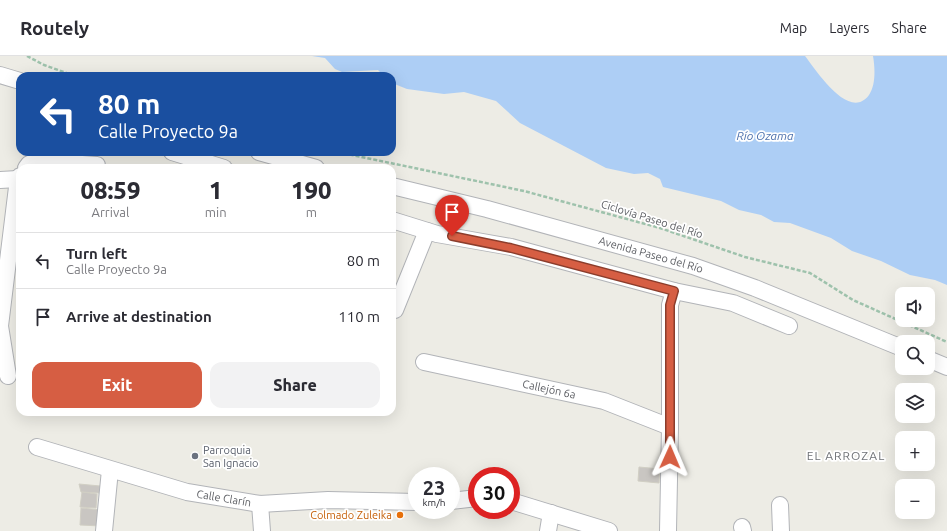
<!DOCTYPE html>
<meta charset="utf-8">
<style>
:root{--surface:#fff;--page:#f2f2f3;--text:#2b2b33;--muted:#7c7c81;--line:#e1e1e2;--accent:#d65e43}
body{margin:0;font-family:Ubuntu,sans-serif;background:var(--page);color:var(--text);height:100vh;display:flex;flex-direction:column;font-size:15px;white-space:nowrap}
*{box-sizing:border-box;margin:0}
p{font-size:13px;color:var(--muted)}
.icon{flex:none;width:22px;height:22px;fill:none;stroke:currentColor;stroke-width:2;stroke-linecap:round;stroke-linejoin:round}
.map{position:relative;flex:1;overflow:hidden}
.drawer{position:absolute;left:16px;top:108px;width:380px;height:252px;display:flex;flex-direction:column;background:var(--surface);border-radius:12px;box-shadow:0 4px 16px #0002}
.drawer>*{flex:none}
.top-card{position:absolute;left:16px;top:16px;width:380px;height:84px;border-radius:12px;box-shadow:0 4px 16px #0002;background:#1a4fa0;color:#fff;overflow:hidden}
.buttons{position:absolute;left:895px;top:231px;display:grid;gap:8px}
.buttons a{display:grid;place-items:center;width:40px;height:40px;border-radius:8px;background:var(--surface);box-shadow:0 4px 16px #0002;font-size:20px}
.speed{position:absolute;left:408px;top:411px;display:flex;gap:8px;font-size:20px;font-weight:700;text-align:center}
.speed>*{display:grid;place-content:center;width:52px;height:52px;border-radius:50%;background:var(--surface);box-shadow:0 4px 16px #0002;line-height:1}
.speed small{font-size:10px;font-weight:400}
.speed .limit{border:6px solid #d22;background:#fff;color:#111}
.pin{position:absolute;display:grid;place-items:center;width:34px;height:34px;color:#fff;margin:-41px -17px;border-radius:50% 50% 50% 0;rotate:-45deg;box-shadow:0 0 4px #0007}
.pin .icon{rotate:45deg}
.me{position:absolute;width:44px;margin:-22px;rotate:1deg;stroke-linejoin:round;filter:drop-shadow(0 0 3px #0008)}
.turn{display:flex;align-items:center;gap:14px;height:84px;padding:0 16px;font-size:18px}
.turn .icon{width:52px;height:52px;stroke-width:2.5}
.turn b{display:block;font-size:28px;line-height:34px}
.eta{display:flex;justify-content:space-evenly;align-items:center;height:68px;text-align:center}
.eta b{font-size:24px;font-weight:800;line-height:28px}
.action{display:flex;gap:8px;margin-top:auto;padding:8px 16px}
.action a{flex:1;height:46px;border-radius:12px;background:var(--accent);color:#fff;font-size:16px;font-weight:800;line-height:46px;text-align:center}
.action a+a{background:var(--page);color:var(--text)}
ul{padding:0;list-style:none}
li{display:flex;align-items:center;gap:12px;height:56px;padding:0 16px;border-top:1px solid var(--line)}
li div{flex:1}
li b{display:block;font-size:15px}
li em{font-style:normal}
header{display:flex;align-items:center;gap:24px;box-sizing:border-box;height:56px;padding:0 20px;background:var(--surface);border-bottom:1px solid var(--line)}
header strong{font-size:19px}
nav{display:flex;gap:22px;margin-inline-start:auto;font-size:14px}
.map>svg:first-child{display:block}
</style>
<header>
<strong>Routely</strong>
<nav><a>Map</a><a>Layers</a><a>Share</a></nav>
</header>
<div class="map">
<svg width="947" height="475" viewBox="0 0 947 475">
<rect width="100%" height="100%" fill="#edece5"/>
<path fill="#adcef5" d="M312 0H805C816 14 849 66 869 39 876 29 875 11 873 0H947V229L935 224 910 219 881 205 852 195 831 182 790 167 774 166 761 159 739 154 721 145 663 131 660 123 648 117 634 118 606 112 520 67 496 45 464 36 444 38 407 33 392 27V20H384L378 14 342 16 335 13 325 2Z"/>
<g fill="#c9c6c2" stroke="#d1cfc4">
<polygon points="639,411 660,413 659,427 638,425"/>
<polygon points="79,428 100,430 99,437 81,436"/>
<polygon points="82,436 97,438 96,452 80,451"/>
<polygon points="81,452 102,454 101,470 80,469"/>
</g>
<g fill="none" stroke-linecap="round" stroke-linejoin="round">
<g stroke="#b2b4b8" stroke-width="18">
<g id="minor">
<polyline points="0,19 20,25"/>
<polyline points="172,96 224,112"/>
<polyline points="259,96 316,112"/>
<polyline points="26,112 29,108 36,105 97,109"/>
<polyline points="0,124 18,123"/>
<path id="s1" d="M392 130 487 153 693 210 755 232 902 292"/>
<polyline points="392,164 437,178 511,191 674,235 733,247 789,270"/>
<polyline points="395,254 427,175"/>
<polyline points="928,303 947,311"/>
<path id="s2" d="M424 306 604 345 670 371"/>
<polyline points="8,320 0,270 18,123 20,120"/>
<path id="s3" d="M37 391 187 436 260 448 328 444 417 446"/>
<polyline points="451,445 477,442"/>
<polyline points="511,445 609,475"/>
<polyline points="260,448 262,475"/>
<polyline points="780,449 781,475"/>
<polyline points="742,471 743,475"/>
<polyline points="104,475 110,414"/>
<polyline points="548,475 551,457"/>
<polyline points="668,475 670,371 670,249 674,235"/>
</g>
</g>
<g stroke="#9ec2ac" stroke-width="2.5" stroke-dasharray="4 2" stroke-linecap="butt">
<polyline points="27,0 44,9 75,20"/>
<polyline points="338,96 524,135 660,172 745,201 810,217 853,244 947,286"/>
</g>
<use href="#minor" stroke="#fff" stroke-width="16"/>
</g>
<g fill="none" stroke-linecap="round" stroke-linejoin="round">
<g stroke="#8b3d2c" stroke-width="10">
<polyline id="route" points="452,180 511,192 674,235 670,249 670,401"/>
</g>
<use href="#route" stroke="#d65e43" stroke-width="7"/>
</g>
<circle fill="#6b7280" stroke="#fff" stroke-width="1.5" cx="195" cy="400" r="4"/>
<circle fill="#e8710a" stroke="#fff" stroke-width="1.5" cx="400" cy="459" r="4"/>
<g text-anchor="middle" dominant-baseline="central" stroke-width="3.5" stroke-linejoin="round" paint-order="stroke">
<g font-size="11" fill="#5d5f64" stroke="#fff">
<text transform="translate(652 163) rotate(17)">Ciclovía Paseo del Río</text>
<text stroke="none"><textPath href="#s1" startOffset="268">Avenida Paseo del Río</textPath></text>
<text stroke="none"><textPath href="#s2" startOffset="128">Callejón 6a</textPath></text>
<text stroke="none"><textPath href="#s3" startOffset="194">Calle Clarín</textPath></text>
</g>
<g font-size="11" fill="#5b616d" stroke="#fff" text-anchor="start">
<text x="203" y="394">Parroquia<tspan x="203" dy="13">San Ignacio</tspan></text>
</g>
<g font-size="11" fill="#c56008" stroke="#fff" text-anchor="end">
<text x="392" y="459">Colmado Zuleika</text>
</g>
<g font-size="12" font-style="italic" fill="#4f73ae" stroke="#fff">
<text x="765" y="79">Río Ozama</text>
</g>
<g font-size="12" letter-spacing="1" fill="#6e7175" stroke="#fff">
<text x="846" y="399">EL ARROZAL</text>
</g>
</g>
</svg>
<div class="buttons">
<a><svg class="icon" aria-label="sound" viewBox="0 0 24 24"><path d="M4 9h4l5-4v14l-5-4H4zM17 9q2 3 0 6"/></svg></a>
<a><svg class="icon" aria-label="search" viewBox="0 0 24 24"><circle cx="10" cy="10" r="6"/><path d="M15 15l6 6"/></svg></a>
<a><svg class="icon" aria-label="layers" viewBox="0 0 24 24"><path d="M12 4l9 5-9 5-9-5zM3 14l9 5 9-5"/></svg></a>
<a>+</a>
<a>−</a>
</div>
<div class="speed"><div>23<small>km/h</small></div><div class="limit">30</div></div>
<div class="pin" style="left:452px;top:180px;background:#d93025"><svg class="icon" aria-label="arrive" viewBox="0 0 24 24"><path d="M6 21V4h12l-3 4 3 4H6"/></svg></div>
<svg class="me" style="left:670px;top:401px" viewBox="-20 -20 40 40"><path d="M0-17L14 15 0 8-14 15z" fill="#d65e43" stroke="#fff" stroke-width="4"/></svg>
<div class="top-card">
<div class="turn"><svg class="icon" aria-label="left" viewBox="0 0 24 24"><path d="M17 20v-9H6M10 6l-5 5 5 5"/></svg><div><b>80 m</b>Calle Proyecto 9a</div></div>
</div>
<section class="drawer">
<div class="eta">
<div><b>08:59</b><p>Arrival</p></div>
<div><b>1</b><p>min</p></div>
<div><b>190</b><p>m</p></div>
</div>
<ul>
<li><svg class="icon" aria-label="left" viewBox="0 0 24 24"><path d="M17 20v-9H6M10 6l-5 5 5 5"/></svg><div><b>Turn left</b><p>Calle Proyecto 9a</p></div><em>80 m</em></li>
<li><svg class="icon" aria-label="arrive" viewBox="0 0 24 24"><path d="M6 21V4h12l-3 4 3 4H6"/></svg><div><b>Arrive at destination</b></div><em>110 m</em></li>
</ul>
<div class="action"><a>Exit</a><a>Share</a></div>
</section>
</div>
